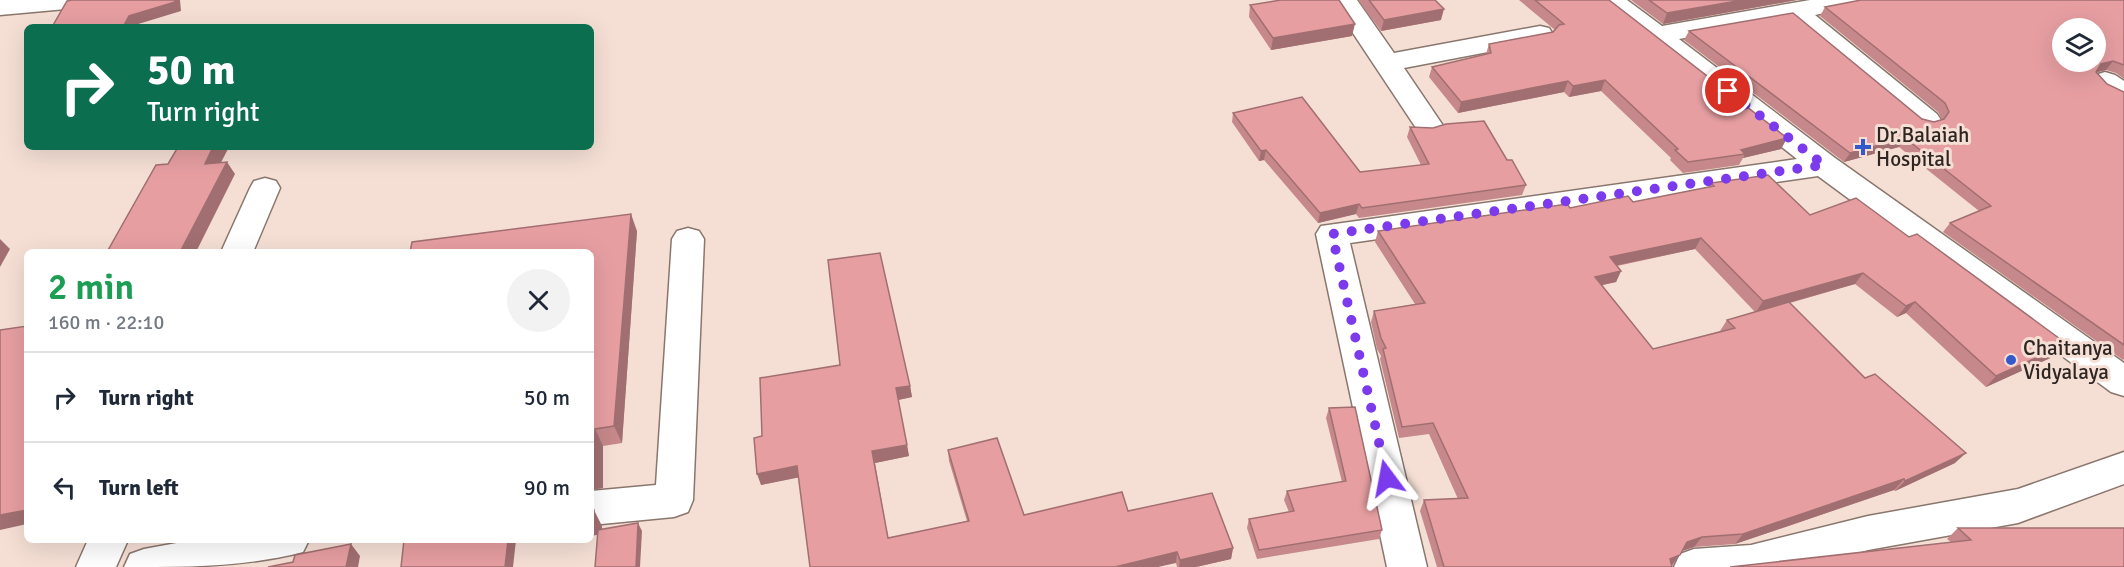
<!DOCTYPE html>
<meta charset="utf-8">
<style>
:root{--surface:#fff;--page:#f2f2f3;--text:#1f2937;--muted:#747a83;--line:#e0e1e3}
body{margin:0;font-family:Signika,sans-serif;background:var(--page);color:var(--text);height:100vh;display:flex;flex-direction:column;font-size:22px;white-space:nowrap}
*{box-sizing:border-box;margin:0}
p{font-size:20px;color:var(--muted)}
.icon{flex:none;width:33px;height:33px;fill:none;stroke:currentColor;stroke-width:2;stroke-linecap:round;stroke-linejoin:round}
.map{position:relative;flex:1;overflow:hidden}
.side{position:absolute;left:24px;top:249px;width:570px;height:294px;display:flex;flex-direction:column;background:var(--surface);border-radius:9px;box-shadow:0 6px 24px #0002}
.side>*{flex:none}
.top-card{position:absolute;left:24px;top:24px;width:570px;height:126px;border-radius:9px;box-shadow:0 6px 24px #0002;background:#0b6e4f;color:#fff;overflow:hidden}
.tools{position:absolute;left:2052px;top:18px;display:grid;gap:12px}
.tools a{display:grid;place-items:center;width:54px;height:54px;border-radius:50%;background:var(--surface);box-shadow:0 6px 24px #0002;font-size:30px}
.pin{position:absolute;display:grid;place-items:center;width:51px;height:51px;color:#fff;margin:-26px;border:3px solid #fff;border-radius:50%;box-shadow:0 2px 6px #0007}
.me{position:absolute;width:66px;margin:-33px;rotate:347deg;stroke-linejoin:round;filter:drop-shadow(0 0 4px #0008)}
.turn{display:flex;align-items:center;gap:21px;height:126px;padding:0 24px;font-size:27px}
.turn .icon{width:78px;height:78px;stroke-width:2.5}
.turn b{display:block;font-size:42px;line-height:51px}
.round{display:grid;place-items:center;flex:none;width:63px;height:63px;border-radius:32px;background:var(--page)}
.head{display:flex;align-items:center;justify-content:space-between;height:102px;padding:0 24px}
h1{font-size:36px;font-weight:600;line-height:45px;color:#1e9e55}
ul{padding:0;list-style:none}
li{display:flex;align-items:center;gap:18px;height:90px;padding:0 24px;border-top:2px solid var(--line)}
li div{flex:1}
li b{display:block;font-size:22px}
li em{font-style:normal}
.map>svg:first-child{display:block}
</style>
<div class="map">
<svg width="2124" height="567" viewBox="0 0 2124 567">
<rect width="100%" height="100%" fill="#f5dfd5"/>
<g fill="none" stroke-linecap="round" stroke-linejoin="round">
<g stroke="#89766d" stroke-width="3">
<g id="minor">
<polygon points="0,0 90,0 86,5 77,8 0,15"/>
<polygon points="1331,0 1357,0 1394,53 1540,26 1549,28 1553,34 1549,40 1540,42 1404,68 1444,127 1440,134 1430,136 1420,134"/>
<polygon points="1598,0 1627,0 1662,26 1810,0 1867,0 1863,5 1815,15 1937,114 1941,120 1937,126 1927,129 1917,126 1789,19 1679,39 1835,158 2124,363 2124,396 2111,392 1818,176 1350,243 1427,567 1387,567 1316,234 1321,226 1797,159 1602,5"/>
<path d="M2105 72 2115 75 2124 81V103C2111 99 2099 92 2091 81L2095 75Z"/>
<polygon points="265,178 276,181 280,188 253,252 221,252 250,188 254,181"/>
<polygon points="688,228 699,231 704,239 693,500 688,512 674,517 591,525 591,491 656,485 672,239 677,231"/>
<polygon points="2124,452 2124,484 2018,523 1868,550 1804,567 1674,567 1680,554 1694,549 1751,545 1868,516 2018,489"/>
<polygon points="88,540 128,540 116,567 76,567"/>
<path d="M193 540H309L303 552C246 567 183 567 124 567L130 554 144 549Z"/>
</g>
</g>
<use href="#minor" fill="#fff" fill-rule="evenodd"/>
</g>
<g fill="#c6888a" fill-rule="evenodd">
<polygon points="1358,0 1435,0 1441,20 1381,31"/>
<polygon points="1519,0 1609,0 1787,138 1781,149 1743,158 1739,165 1683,173 1670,160 1671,158 1601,91 1569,97 1564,92 1458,113 1429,77 1432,67 1486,54 1489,44 1553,32 1555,30"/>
<polygon points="1631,0 1797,0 1663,24"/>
<polygon points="2124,0 2124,79 2116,73 2106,70 2096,72 2107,84 2124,92 2124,359 2123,360 1943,232 1950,223 1979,211 1899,147 1844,162 1684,40 1689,31 1922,119 1934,122 1942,120 1938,112 1820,16 1825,7"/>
<polygon points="1250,5 1352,36 1271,50 1249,17"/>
<polygon points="1233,113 1360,172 1421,165 1407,137 1410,127 1507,160 1526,185 1522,195 1359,218 1356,214 1318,223 1264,160 1259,161 1232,122"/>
<path d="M1711 183 1810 215 1909 237 2067 344 2057 355 1986 387 1906 313 1897 317 1855 284 1790 303 1865 378 1955 463 1895 491 1894 490 1735 544 1694 547 1682 551 1672 566V567H1437L1420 511 1424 500 1458 499 1429 434 1399 438 1380 359 1381 356 1377 349 1371 322 1374 311 1415 304 1375 242 1378 231 1570 208 1633 202 1709 187ZM1695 249 1755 312 1727 320 1720 331H1721L1653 349 1602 285 1616 282 1621 271 1617 266Z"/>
<polygon points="637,231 622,443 603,446 603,488 591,490 591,252"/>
<polygon points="910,386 912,397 898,400 909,456 875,463 888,538 967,521 949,461 948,450 1024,515 1128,511 1233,548 1231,559 1196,567 1177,567 1176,563 810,567 799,477 761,485 762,436"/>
<polygon points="1329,408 1382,530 1379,539 1257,559 1247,528 1249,519 1289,512 1284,500 1287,491 1342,482 1326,418"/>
<polygon points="1958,528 2124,528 1951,542 1947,539"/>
</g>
<g fill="#a16f71">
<polygon points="175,0 180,0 181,11 135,25 134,27 123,27 129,16"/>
<polygon points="1743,0 1797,0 1663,24 1667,13"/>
<polygon points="1444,9 1441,20 1381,31 1384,20"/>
<polygon points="1355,24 1352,36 1271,50 1273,38"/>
<polygon points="2113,61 2106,70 2094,73 2101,64"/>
<polygon points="1605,80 1601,91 1569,97 1573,86"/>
<polygon points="1568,81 1564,92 1458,113 1461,102"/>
<polygon points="1787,138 1781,149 1743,158 1745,154 1741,150"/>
<polygon points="1905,138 1899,147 1844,162 1850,153"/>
<polygon points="213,147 229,147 214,176 205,164"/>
<polygon points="1266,150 1264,160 1259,161 1261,151"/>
<polygon points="227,162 235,174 196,252 180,252"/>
<polygon points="1359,204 1356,214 1318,223 1320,213"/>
<polygon points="631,214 637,231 622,443 614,426"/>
<polygon points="1701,238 1695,249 1604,268 1610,257"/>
<polygon points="0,239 10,249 0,267"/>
<polygon points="1621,271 1616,282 1589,288 1595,277"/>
<polygon points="1863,273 1855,284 1756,312 1763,301"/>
<polygon points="1915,302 1906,313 1897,317 1906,306"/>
<polygon points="2067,344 2057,355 1986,387 1996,376"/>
<polygon points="910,386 912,397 898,400 896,388"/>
<polygon points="595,429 603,446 603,488 591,490 591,472"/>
<polygon points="907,445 909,456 875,463 872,451"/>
<polygon points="1966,453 1955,463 1895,491 1905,481"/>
<polygon points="797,466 801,477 761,485 757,474"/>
<polygon points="1904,479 1894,490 1735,544 1743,534"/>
<polygon points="27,510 27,524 0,530 0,515"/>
<polygon points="594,510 602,526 602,534 591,536 591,518"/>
<polygon points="638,523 642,531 640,567 636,567"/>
<polygon points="1702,537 1694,547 1679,552 1687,542"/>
<polygon points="508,540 516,540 513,567 505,567"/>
<polygon points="351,544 360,556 358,567 346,567"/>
<polygon points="1233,548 1231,559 1196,567 1179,567 1180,560"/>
<polygon points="1177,552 1176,563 1158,567 1115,567"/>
<polygon points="1680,555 1672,565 1667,567 1670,559"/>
</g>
<g fill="#e69ea1" stroke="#a16f71" stroke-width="1.5" fill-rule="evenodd">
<polygon points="72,0 175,0 175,2 129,16 123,27 52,27 67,1"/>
<polygon points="1281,0 1339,0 1355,24 1273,38 1250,5"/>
<polygon points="1369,0 1435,0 1444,9 1384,20"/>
<polygon points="1535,0 1609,0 1787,138 1741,150 1745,154 1688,162 1675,150 1678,149 1605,80 1573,86 1568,81 1461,102 1432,67 1491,53 1489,44 1553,32 1559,25 1564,24"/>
<polygon points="1649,0 1743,0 1667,13"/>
<path d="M1861 0H2124V65L2113 61 2101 64 2096 72 2107 84 2124 92V345L1950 223 1991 206 1905 138 1850 153 1689 31 1793 13 1922 119 1934 122 1944 119 1949 112 1945 103 1825 7ZM2062 28H2096V62H2062Z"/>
<polygon points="1302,97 1360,172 1429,164 1410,127 1433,128 1446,124 1484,121 1507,160 1512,160 1526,185 1362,208 1359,204 1320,213 1266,150 1261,151 1233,113"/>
<polygon points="178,147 213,147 205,164 227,162 180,252 107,252 156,165 168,164"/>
<polygon points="1768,175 1810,215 1856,198 1909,237 1917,234 2067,344 1996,376 1915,302 1906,306 1863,273 1763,301 1701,238 1610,257 1621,271 1595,277 1653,349 1735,328 1727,320 1789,302 1865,378 1875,374 1966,453 1905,481 1904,479 1743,534 1702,537 1687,542 1680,555 1670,559 1672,567 1444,567 1424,500 1468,498 1433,423 1402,427 1383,349 1386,348 1381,338 1374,311 1425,303 1378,231 1567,204 1570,208 1628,196 1633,202 1714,186 1711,183"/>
<polygon points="631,214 614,426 595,429 594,471 591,472 591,252 410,252 412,242"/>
<polygon points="880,253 910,386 896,388 907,445 872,451 888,538 969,521 948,450 997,438 1024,515 1122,492 1128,511 1212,493 1233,548 1180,560 1177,552 1115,567 810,567 797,466 757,474 754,438 762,436 760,378 840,365 828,260"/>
<polygon points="27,326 27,510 0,515 0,330"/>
<polygon points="1355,407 1382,530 1259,550 1249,519 1294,511 1287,491 1346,481 1329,408"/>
<polygon points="591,510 594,510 593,517 591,518"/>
<polygon points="638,523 636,567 595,567 598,530"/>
<polygon points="1958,528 2124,528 2124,567 1730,567 1971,540"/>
<polygon points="404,540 508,540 505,567 401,567"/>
<polygon points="351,544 346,567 268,567 293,562 295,555"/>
</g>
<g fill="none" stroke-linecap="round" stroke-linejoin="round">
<polyline stroke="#7c3aed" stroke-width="10" stroke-dasharray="0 18" points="1387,478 1332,234 1824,165 1728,91"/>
</g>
<g fill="#325aca" stroke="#f5dfd5" stroke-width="2">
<path d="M1860 138h6v6h6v6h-6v6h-6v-6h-6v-6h6z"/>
<circle cx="2011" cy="360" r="6"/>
</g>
<g text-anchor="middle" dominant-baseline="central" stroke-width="6" stroke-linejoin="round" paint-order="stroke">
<g font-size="21" fill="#2e2622" stroke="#f5dfd5" text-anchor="start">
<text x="1876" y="135">Dr.Balaiah<tspan x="1876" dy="24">Hospital</tspan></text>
<text x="2023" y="348">Chaitanya<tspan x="2023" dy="24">Vidyalaya</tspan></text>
</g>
</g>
</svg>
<div class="tools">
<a><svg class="icon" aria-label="layers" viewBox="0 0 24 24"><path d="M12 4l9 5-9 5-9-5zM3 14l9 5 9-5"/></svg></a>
</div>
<div class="pin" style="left:1728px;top:91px;background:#d93025"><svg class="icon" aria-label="arrive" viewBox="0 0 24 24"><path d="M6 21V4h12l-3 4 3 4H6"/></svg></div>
<svg class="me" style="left:1387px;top:478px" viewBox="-20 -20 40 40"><path d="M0-17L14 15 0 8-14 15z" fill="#7c3aed" stroke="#fff" stroke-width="4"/></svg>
<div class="top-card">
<div class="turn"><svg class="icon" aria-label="right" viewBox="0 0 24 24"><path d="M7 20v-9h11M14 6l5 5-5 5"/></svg><div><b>50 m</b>Turn right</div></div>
</div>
<section class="side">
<div class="head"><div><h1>2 min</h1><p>160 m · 22:10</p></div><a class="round"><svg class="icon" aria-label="close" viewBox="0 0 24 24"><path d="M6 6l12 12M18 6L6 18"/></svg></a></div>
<ul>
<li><svg class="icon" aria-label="right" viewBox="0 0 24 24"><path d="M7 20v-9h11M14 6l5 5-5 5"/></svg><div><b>Turn right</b></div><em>50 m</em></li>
<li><svg class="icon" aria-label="left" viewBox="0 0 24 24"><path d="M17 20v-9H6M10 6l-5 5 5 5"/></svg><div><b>Turn left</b></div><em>90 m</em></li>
</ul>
</section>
</div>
